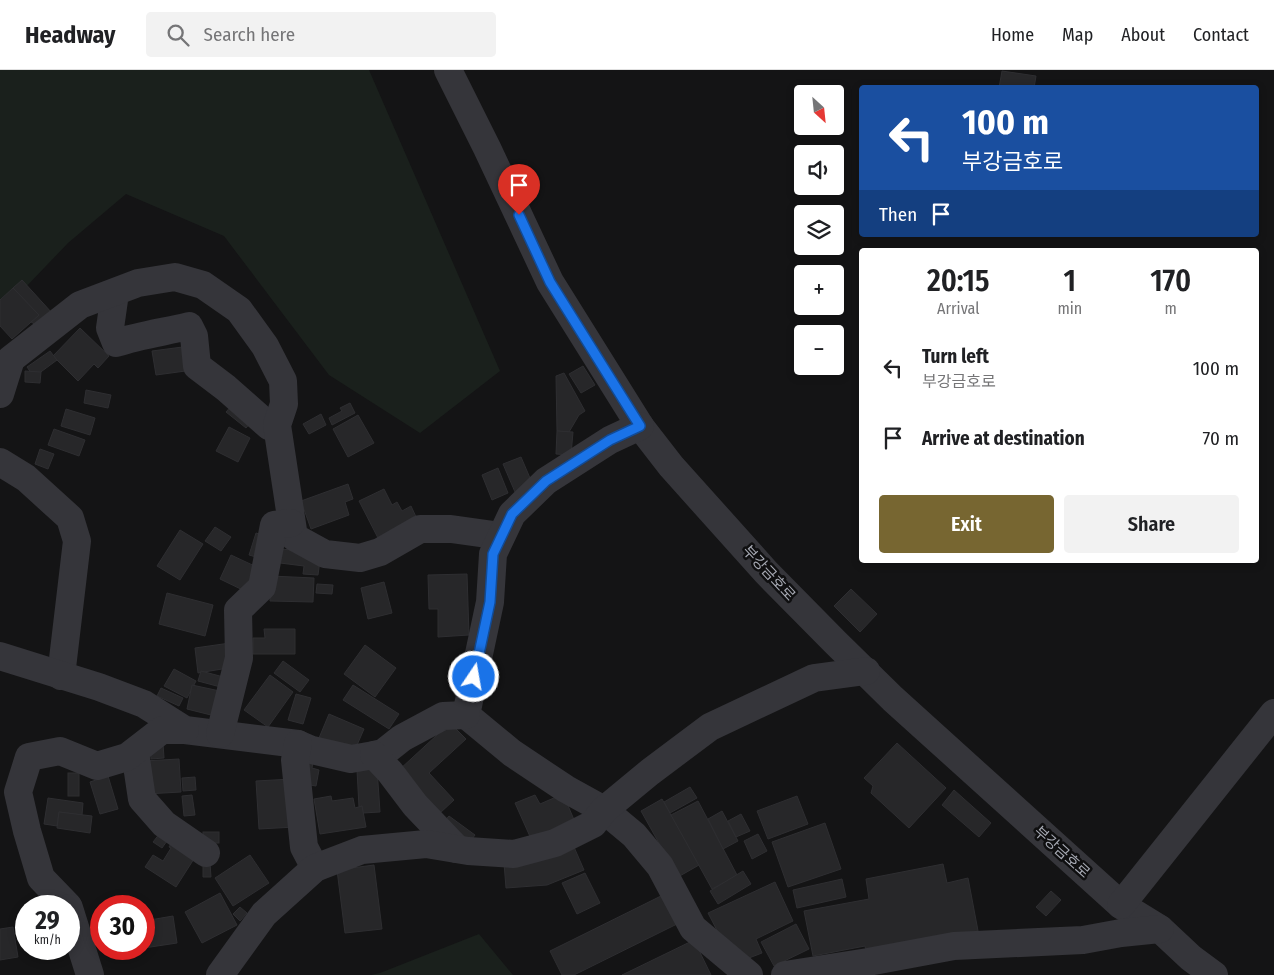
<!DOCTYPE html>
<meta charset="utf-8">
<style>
:root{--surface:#fff;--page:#f2f2f2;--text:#202124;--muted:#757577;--line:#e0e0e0;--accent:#776631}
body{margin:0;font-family:"Fira Sans Condensed","Noto Sans KR",sans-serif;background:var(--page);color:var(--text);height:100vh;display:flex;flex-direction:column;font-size:19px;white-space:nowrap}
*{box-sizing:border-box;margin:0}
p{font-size:16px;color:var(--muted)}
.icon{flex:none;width:28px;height:28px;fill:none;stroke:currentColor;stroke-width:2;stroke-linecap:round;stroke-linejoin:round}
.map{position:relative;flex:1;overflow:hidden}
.drawer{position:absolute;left:859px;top:178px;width:400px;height:315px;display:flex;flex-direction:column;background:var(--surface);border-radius:5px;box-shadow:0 2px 8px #0003}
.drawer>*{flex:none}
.hud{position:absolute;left:859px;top:15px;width:400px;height:152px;border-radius:5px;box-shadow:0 2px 8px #0003;background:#1a4fa0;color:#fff;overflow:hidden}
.needle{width:32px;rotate:153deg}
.controls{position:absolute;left:794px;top:15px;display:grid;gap:10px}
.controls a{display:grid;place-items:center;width:50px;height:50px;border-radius:5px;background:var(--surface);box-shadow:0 2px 8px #0003;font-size:25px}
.speed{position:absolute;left:15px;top:825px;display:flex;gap:10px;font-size:25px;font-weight:700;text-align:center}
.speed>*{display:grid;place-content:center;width:65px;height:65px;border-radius:50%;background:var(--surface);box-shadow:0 2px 8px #0003;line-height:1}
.speed small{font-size:12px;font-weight:400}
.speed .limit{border:8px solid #d22;background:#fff;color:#111}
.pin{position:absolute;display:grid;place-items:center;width:42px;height:42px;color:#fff;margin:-51px -21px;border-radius:50% 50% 50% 0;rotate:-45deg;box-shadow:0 0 5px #0007}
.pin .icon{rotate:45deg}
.me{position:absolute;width:55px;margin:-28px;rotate:12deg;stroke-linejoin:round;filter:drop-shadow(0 0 4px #0008)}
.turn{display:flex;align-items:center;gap:18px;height:105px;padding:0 20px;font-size:22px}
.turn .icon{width:65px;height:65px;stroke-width:2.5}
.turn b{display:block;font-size:35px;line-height:42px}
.then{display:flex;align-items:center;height:48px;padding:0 20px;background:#0003;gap:10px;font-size:19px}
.eta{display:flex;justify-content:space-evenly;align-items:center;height:85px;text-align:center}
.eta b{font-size:30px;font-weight:600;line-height:35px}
.button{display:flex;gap:10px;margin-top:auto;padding:10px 20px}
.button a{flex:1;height:58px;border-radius:5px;background:var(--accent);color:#fff;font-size:20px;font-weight:600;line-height:58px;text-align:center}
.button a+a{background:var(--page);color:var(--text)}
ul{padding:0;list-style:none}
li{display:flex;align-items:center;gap:15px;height:70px;padding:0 20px}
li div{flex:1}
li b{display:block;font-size:19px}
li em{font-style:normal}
header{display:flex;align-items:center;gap:30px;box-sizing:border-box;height:70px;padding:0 25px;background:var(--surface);border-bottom:1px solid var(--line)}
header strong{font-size:24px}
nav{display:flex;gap:28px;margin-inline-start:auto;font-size:18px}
.search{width:350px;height:45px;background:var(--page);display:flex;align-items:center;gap:12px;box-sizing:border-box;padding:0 18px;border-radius:5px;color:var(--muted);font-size:19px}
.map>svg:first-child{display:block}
</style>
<header>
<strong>Headway</strong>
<div class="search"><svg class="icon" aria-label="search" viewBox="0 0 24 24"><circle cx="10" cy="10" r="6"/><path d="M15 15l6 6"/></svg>Search here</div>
<nav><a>Home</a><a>Map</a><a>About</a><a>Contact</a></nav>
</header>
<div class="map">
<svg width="1274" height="905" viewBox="0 0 1274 905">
<rect width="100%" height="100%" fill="#141415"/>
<g fill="#1a201c">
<polygon points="0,0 369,0 500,301 420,363 329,305 224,166 126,124 68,173 0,244"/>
<polygon points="479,864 513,905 371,905 380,903"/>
</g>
<g fill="#272729" stroke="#2e2e31">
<polygon points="1002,1 1036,6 1034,18 999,18"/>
<polygon points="22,210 52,243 38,256 31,252 39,245 13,218"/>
<polygon points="13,218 39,245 12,269 0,256 0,230"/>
<polygon points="80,258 109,286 98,298 94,294 78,311 53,286"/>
<polygon points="190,276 193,300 156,305 152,281"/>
<polygon points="50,281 57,290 34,307 27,297"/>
<polygon points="583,296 595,315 581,323 569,304"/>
<polygon points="25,301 41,302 40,313 25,312"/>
<polygon points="564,303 585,341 579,345 569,362 557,361 556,306"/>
<polygon points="86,320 111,325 108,338 84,333"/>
<polygon points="350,333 355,343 332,355 329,348 342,341 340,338"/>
<polygon points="233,334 253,350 246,358 226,342"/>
<polygon points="66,339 95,348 90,365 61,356"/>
<polygon points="321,344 326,355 309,364 303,354"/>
<polygon points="358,345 374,373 348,387 333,359"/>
<polygon points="229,357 250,368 238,392 216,381"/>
<polygon points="54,359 85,370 79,386 48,375"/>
<polygon points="557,361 573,362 571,385 556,384"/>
<polygon points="40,379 54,384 48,399 35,394"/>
<polygon points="521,387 533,415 515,422 503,394"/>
<polygon points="498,398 508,423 492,430 482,405"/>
<polygon points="348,414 353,429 345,432 349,445 311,459 301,431"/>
<polygon points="384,419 392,435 397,432 402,441 411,436 417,449 378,468 359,431"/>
<polygon points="215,457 231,467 221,481 205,471"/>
<polygon points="180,460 203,474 180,510 157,496"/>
<polygon points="256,463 269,467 263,489 249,485"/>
<polygon points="281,479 321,483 318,505 303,504 304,496 280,493"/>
<polygon points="231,485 261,499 249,523 220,509"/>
<polygon points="467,504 469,565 438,567 438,539 429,539 428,505"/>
<polygon points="271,506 314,508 313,532 270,531"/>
<polygon points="384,512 392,543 368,549 361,518"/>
<polygon points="317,514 333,515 332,524 316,523"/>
<polygon points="851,519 877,544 860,562 834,536"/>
<polygon points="167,523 213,535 205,566 159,554"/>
<polygon points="264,559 295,559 295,584 253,584 253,568 265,568"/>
<polygon points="230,573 234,597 198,603 195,578"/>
<polygon points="365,575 396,598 375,627 344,604"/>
<polygon points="283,591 309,610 300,622 274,603"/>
<polygon points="174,599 196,611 187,628 164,616"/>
<polygon points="201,601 231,609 228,619 198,611"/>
<polygon points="270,605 293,622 268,657 244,640"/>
<polygon points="192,615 229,623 223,648 187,639"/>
<polygon points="353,615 399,644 389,659 343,630"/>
<polygon points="161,618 183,628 179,636 157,626"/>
<polygon points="296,624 311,628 303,654 288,650"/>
<polygon points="329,644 364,659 354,682 319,668"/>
<polygon points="450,653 466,669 429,703 454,730 439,744 399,700"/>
<polygon points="163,673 164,688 151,689 150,674"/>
<polygon points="897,673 946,718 909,758 871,723 873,716 864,708"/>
<polygon points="179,689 181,722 146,724 144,691"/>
<polygon points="304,690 313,692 312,698 319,700 316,716 304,714"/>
<polygon points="377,698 380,742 363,743 362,736 359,737 357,700"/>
<rect x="68" y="703" width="11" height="23"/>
<polygon points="108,706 118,739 100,744 90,712"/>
<polygon points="195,707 196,720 183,721 182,708"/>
<polygon points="292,709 295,757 259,759 256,711"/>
<polygon points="690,717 697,728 670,743 664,732"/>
<polygon points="954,720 991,753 979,767 942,735"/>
<polygon points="563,724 575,752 532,771 515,733 535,725 540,734"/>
<polygon points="192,725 195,745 184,746 182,726"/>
<polygon points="331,726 332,731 353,728 355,738 362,736 366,757 320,764 314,729"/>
<polygon points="797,726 808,754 768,769 757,741"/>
<polygon points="48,728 83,733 82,745 59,742 57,756 44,754"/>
<polygon points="662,729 699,795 678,807 641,741"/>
<polygon points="698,731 737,805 712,819 671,745"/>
<polygon points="722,741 738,771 723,779 708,749"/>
<polygon points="59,742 92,746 90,763 57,758"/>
<polygon points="741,744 750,761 736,767 728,751"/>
<polygon points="449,746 475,765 469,773 442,754"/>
<polygon points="825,753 841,799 788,817 772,772"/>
<polygon points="164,758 172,764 162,778 153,772"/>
<rect x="203" y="762" width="16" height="11"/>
<polygon points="758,764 767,781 752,789 744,771"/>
<polygon points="176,765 199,781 176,817 145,797 153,785 163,791 171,778 169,777"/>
<polygon points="574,777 584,800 547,815 506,818 504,793"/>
<polygon points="250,785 269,813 233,836 215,808"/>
<polygon points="203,793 210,793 211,807 203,807"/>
<polygon points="943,794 947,813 968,808 979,866 867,887 865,876 813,886 804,841 869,829 866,809"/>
<polygon points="374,795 382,859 345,863 337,800"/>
<polygon points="743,801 751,814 718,834 710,821"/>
<polygon points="585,803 600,833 577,844 562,813"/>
<polygon points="842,809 846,827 797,838 793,820"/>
<polygon points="775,812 793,851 756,869 762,883 749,888 722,870 708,843"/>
<polygon points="1051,821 1061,830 1046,846 1036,837"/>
<polygon points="220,823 237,855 202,873 185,842"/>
<polygon points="663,825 677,854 574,905 562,905 550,881"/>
<polygon points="240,837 247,843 240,851 233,844"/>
<polygon points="173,846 177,873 144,878 144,851"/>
<polygon points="796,854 809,879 774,896 761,872"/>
<polygon points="13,857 18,887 0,890 0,859"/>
<polygon points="694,870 711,905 622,905"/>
</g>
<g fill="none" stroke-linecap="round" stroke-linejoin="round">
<g stroke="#35353a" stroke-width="28">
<polyline points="448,0 487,78 550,212 640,356 671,396 766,502 835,572 893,629 1121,835 1160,859 1191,888 1214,905"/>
<path d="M115 223 110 258 116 273C140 265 164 262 189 256L194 266 197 296 226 318 269 356 277 355"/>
<polyline points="0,324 11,289 80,235 138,213 175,207 203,215 239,240 265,276 283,311 284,334 277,355 294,467 325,484 360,488 380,482 420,459 451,459 501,466"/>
<polyline points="640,356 610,370 546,411 512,444 493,484 490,532 466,645 512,683 566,719 604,740 634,765 660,796 693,858 749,905"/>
<polyline points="0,392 26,408 70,448 77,471 61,606"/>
<polyline points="0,586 99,617 144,634 185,660 298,674 312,680 351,689 374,685 383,683 402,668 443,646 466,645"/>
<polyline points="220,664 239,588 238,540 262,517 274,455 291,453"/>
<polyline points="298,674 295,690 304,777 315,798"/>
<polyline points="135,682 142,729 164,754 206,783"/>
<polyline points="374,685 390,702 415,735 457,779"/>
<polyline points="1121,835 1274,643"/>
<polyline points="68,836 41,808 27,761 18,722 29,687 60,681 97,696 127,687 162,660 185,660"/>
<polyline points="69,838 90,905"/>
<polyline points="220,905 264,844 315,798 362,780 426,774 468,781 514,784 555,773 593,754 604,740 650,702 710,657 814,608 866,601"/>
<polyline points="785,905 868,892 954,876 1083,870 1121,863 1160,859"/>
</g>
</g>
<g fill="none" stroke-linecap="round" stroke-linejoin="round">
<g stroke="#114b97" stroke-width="12">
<polyline id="route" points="474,607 490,532 493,484 512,444 546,411 610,370 640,356 550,212 519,145"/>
</g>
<use href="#route" stroke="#1a73e8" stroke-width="9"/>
</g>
<g text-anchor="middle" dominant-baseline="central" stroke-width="5" stroke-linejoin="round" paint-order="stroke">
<g font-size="15" fill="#a7aab4" stroke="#0f0f10">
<text transform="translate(769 503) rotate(47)">부강금호로</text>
<text transform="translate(1062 782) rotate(42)">부강금호로</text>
</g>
</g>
</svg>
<div class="controls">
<a><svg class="needle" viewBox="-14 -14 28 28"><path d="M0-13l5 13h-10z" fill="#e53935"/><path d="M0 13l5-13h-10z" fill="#757577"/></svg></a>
<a><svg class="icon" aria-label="sound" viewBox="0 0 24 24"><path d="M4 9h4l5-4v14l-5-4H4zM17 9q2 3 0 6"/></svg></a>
<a><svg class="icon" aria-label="layers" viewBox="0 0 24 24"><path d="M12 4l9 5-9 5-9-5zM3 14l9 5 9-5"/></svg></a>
<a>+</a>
<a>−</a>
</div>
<div class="speed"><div>29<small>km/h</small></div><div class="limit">30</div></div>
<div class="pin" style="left:519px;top:145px;background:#d93025"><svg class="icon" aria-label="arrive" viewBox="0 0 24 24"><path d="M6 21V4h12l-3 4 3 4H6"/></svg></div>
<svg class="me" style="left:474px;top:607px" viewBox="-20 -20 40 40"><circle r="17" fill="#1a73e8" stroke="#fff" stroke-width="3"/><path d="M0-11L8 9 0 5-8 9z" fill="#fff"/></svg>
<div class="hud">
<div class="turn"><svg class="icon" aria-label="left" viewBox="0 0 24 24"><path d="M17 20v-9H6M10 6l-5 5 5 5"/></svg><div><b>100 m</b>부강금호로</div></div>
<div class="then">Then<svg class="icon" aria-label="arrive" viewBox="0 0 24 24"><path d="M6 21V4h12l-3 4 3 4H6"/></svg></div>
</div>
<section class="drawer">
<div class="eta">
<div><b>20:15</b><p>Arrival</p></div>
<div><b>1</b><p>min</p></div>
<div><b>170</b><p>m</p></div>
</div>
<ul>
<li><svg class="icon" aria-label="left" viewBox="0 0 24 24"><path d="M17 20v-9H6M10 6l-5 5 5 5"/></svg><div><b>Turn left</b><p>부강금호로</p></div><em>100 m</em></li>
<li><svg class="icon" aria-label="arrive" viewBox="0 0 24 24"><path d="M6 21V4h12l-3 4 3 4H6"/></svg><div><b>Arrive at destination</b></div><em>70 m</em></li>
</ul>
<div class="button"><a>Exit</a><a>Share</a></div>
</section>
</div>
